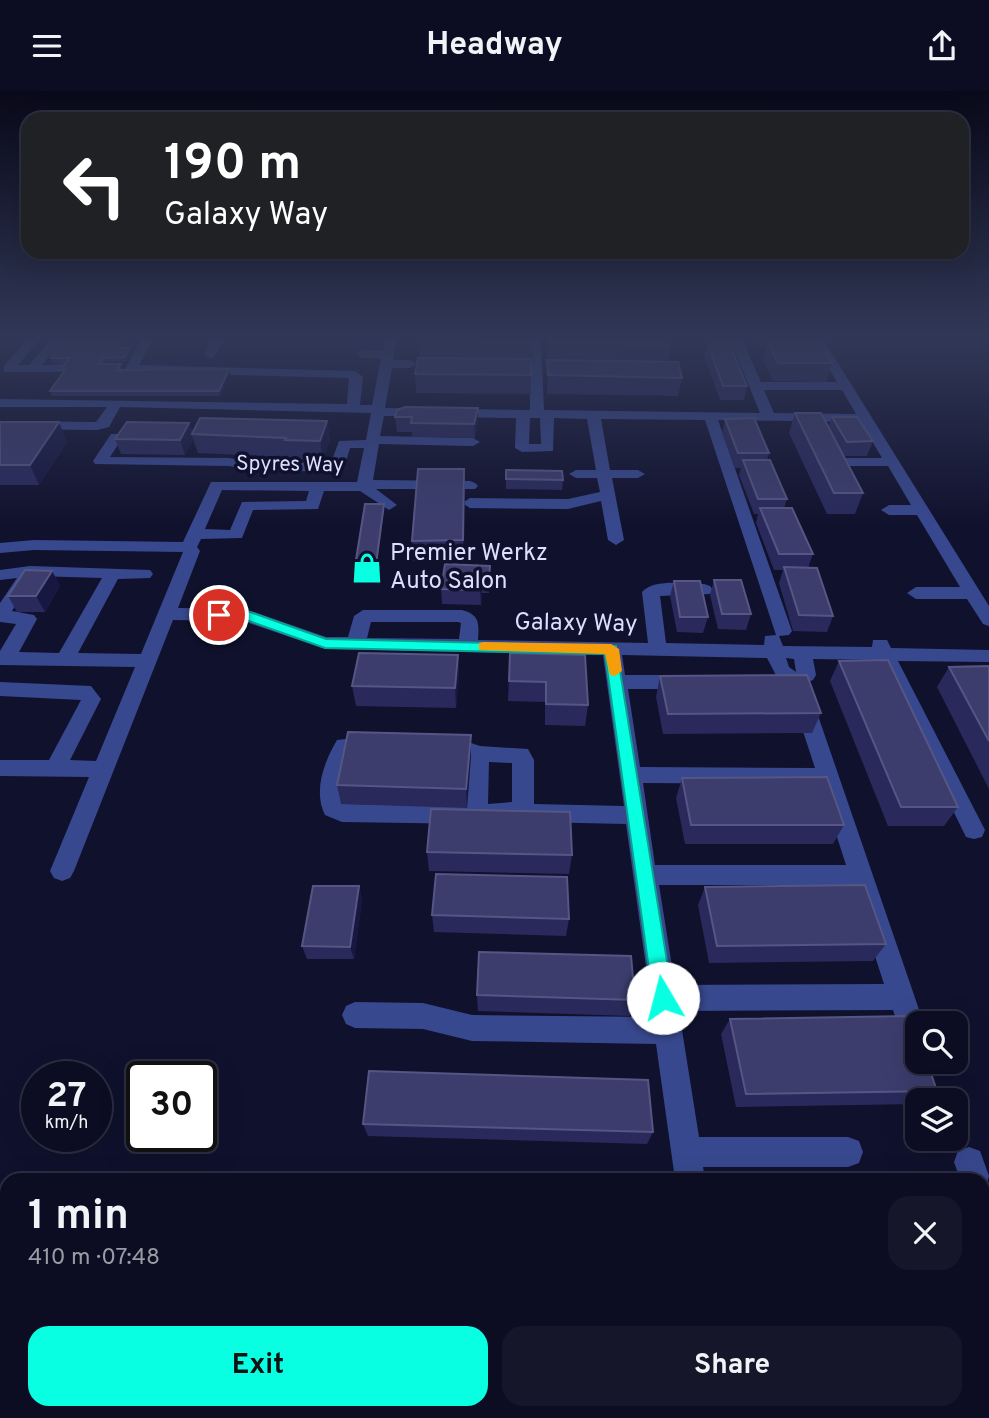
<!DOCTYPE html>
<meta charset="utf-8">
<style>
:root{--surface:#0c0d22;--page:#15162a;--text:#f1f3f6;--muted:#9a9ca5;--line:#2c2d40;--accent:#08ffe1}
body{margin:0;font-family:Overpass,sans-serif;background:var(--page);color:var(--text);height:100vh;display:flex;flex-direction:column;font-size:26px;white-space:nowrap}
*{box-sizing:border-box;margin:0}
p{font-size:23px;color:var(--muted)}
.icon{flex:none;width:38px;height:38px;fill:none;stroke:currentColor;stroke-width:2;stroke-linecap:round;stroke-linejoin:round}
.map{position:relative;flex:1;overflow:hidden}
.sheet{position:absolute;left:0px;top:1082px;width:990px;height:247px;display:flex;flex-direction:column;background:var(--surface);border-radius:21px 21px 0 0;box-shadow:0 7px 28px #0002,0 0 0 2px var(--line)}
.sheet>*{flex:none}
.banner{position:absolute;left:21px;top:21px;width:948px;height:147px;border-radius:21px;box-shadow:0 7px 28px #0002,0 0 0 2px var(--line);background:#202124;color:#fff;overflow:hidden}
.buttons{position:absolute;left:905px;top:920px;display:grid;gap:14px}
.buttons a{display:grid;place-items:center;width:63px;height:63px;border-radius:14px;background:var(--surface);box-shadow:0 7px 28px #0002,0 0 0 2px var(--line);font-size:35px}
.speed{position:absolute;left:21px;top:970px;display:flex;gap:14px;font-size:35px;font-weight:700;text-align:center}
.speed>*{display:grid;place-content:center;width:91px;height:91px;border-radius:50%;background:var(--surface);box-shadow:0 7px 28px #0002,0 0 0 2px var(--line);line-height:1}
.speed small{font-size:18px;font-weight:400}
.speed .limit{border:4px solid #111;border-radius:10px;background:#fff;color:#111}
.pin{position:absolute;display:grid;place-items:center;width:60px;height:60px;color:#fff;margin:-30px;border:4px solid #fff;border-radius:50%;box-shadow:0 2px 7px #0007}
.me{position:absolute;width:77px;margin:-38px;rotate:352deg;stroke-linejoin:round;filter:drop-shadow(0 0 5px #0008)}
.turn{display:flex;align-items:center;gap:24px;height:147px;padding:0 28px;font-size:32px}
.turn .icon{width:91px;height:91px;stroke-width:2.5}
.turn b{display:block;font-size:49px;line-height:60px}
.round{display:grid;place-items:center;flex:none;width:74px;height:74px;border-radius:21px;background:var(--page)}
.summary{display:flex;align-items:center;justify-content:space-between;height:119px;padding:0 28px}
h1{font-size:42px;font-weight:700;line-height:52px}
.cta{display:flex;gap:14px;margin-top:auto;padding:14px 28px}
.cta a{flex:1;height:80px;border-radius:21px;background:var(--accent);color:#111;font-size:28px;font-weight:700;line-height:80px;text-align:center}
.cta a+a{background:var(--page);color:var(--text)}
header{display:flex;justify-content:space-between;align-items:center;height:91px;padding:0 28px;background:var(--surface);font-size:32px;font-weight:700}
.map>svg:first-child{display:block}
</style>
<header><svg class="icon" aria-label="menu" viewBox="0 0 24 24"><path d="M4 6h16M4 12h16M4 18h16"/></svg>Headway<svg class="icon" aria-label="share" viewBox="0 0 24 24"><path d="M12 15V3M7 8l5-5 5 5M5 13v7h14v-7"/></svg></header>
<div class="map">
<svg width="989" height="1327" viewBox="0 0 989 1327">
<rect width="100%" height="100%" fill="#10112d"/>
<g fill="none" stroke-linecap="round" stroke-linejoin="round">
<g fill="#38488e" fill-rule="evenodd">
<polygon points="27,248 40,248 18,274 29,274 51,248 63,248 42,274 67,273 73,277 67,281 4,281 4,275"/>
<path d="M141 248H153L139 274 355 280 363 286 360 314H372L381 267H362L356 263 362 259 383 260 385 248H397L393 269H410L416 273 410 277H392L385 317 530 319 529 248H541L544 319 760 322 730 248H742L761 291H837L811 248H823L989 515V535L983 533 967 508H916L907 502 916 496H960L917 424H889L881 419 889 414H911L888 375H833L826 371 833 367H882L861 331 718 329 792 540 789 544 779 545 783 555 872 556 873 549H887L891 557 989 559V571L898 570 985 739 982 746 974 748 966 746 879 569 813 568 816 584 813 589 796 596 778 588 767 567 622 564 625 584H688L695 586 698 591 695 596 688 598H628L640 676 815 677 794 613 797 608 804 606 811 608 814 613 924 933H917V955L904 953 893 919 679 920 699 1046H848L859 1050 863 1061 859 1072 848 1076H703L705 1088H675L656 953 472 950 423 938 355 937 346 933 342 924 346 915 355 911 423 912 472 924 653 926 626 733 534 731 523 728 477 733 342 731 325 724C313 700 324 671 337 649L372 645 379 647 382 653 379 659 350 662 342 695 344 713 466 715 468 668 439 661 436 655 439 649 459 648 480 655 528 658 534 669V713L624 715 603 564 325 558 243 530 173 529 74 780 70 787 62 790 54 787 50 780 89 686 0 685V669H49L81 609 0 605V591L91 595 101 608 70 669 96 670 135 576 0 574V560L16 533 0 531V512L17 487 0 489V479L30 475 150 479 153 483 150 487 118 488 78 562 141 563 183 461 34 459 0 462V452L34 449 183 451 211 391H357L364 357H350L344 377 337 381 253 379 229 375 95 373 93 370 111 343H121L123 346 110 366 229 367 253 371 331 372 339 350 366 349 371 322 120 316 109 336 97 339 0 338V330L96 331 107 316H0V308L347 313 349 287 127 281 125 278ZM764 299H842L856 323 774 322ZM384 325 516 327 515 357 522 361 553 360 554 327 587 328 596 379H576L569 383 576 387H597L600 401 568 408 470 407 462 412 470 417 568 418 601 410 608 449 616 454 624 449 612 387H638L645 383 638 379H610L601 328 705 329 776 544 765 545 764 554 666 552 660 505 710 503 713 499 710 495 704 493C687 493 654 487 642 501L648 552 478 549C479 532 480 524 462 519H363L354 525 348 546H326L245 518 178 517 200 460 197 456 201 448 242 447 253 419 318 418 324 400H360L389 419 397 414 376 398H475L478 395 475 392 470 390 373 389 379 353 473 355 480 351 473 347 380 345ZM530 327H540L541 353H529ZM222 399 309 400 306 410 242 411 230 439 205 438ZM34 485 102 487 59 562 19 561 37 528 34 524 12 520ZM371 531H458L461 532 459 548 367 547ZM786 567 794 568 796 581 789 576ZM489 671 512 672V711L488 713ZM643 692 820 693 846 774H655ZM659 794H852L884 893 675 894Z"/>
<polygon points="212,248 224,248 214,266 210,267 204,263"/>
<polygon points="969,1056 980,1060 989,1085 985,1099 989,1101 989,1145 984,1142 984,1088 960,1088 954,1071 958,1060"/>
<rect x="984" y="1242" width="5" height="34"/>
<polygon points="224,1321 487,1321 490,1327 221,1327"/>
<polygon points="706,1321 742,1321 743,1327 707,1327"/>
</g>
</g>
<g fill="#292a5b">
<polygon points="128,248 123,257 132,262 126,271 104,271 103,273 121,273 122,277 122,279 229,278 230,283 220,305 52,305 50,300 61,284 60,279 65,272 53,272 51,267"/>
<polygon points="533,248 533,271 531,271 531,303 416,302 415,283 420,267 419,250"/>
<polygon points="548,248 669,248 670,254 668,271 682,287 678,305 547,303"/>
<polygon points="753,248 807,248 806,251 832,272 826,291 773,290 763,269 767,254 756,254"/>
<polygon points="707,251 747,295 744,309 720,309 704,265"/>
<polygon points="478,317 478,331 475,347 412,346 412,341 397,341 395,326"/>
<polygon points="795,322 828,337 832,326 873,350 867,365 843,365 863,402 855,423 827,423 789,342"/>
<polygon points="725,328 769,362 767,369 787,408 784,417 813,463 808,477 833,525 827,541 793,540 779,492 783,479 774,479 756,432 758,423 754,423 739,384 741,377 735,377 722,342"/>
<polygon points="327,330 330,349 323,369 289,369 288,366 198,362 193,348 185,364 121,363 115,348 189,332 192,341"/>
<polygon points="0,331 67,351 39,394 0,394"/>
<polygon points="464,378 464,470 413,470 412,450"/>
<polygon points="506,379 563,389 562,399 506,398"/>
<polygon points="384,413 384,418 375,486 355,486 354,481"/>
<polygon points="490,475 489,502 482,502 481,514 442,513 441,498"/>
<polygon points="52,480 60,495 45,521 17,521 8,505"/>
<polygon points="714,489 751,523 746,539 718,538 710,504"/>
<polygon points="674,490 708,526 703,542 677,541 670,505"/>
<polygon points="510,562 588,614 585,635 545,634 545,611 508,610"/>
<polygon points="458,564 459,584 456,617 356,615 352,595"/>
<polygon points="839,570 958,716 944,735 888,735 830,590"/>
<polygon points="989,575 989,698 937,596 949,576"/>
<polygon points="660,585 821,622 812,642 663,643 656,606"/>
<polygon points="471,664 467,717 341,713 337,694"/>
<polygon points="682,687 844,734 833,753 685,753 676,707"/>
<polygon points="427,761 572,764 569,783 429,780"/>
<polygon points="359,795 362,809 354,868 307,868 302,855"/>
<polygon points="705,796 886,853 873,870 709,872 698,814"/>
<polygon points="432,824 569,828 566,845 434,841"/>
<polygon points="477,904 635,909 630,925 478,920"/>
<polygon points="730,928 937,1000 924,1010 917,1010 917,1013 736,1016 721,943"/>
<polygon points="363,1033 653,1041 647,1053 368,1045"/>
<polygon points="984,1132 989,1147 989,1199 984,1200"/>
</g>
<g fill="#171841">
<polygon points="124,248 128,248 120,262 118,257"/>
<polygon points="130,257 132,262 126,271 125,266"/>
<polygon points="229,278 230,283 220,305 219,300"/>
<polygon points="478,317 478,331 475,347 474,333"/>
<polygon points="327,330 330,349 323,369 320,350"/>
<polygon points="59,331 67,351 39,394 30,374"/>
<polygon points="189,332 193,348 185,364 180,349"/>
<polygon points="464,378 465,398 464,470 463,449"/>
<polygon points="384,413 384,418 375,486 375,481"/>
<polygon points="52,480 60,495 45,521 36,505"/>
<polygon points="482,487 482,502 481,514 480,499"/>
<polygon points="458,564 459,584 456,617 455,597"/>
<polygon points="471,644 471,664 467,717 466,698"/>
<polygon points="359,795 362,809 354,868 350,856"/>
</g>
<g fill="#3c3d6d" stroke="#555684" stroke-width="2">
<polygon points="63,248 124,248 118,257 130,257 125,266 103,267 99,273 121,273 117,279 229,278 219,300 50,300 65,279 60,279 69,267 51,267"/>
<polygon points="419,248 533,248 533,252 419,250"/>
<polygon points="548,248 669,248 670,254 548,252"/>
<polygon points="707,251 729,251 747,295 723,295"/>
<polygon points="768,251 820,251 832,272 778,272"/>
<polygon points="418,267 531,268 531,284 415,283"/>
<polygon points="547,269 678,271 682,287 548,284"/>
<polygon points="405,316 478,317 474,333 411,332 412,326 395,326 397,319"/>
<polygon points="795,322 821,322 863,402 834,402"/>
<polygon points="832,326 857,326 873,350 847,351"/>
<polygon points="200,327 327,330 320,350 285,349 286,347 192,343"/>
<polygon points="754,327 769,362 738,362 725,328"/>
<polygon points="0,331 59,331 30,374 0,374"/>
<polygon points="127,331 189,332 180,349 115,348"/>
<polygon points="743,369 770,369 787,408 758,408"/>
<polygon points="418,378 464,378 463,449 412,450"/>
<polygon points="506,379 562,380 563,389 506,388"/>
<polygon points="365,413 384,413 375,481 354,481"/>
<polygon points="760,417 792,417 813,463 779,463"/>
<polygon points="445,473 490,475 489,487 482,487 480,499 441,498"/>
<polygon points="784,476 817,477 833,525 799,524"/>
<polygon points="25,479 52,480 36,505 8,505"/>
<polygon points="714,489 741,489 751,523 722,523"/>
<polygon points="674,490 700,490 708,526 680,526"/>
<polygon points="359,562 458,564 455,597 352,595"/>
<polygon points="510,562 585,564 588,614 546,613 546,591 509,590"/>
<polygon points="888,569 958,716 901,716 839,570"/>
<polygon points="989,575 989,650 949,576"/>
<polygon points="807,584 821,622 668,623 660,585"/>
<polygon points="348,641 471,644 466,698 337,694"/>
<polygon points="827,686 844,734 691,734 682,687"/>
<polygon points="431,718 570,721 572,764 427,761"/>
<polygon points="436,783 567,786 569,828 432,824"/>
<polygon points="865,794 886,853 717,855 705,796"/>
<polygon points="313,795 359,795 350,856 302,855"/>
<polygon points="479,861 631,865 635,909 477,904"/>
<polygon points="910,925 917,944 917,971 927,971 937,1000 746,1003 730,928"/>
<polygon points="369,980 648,989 653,1041 363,1033"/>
<polygon points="984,1132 989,1147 989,1194 984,1194"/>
</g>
<linearGradient id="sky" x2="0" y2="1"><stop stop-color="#090919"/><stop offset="0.57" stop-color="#313857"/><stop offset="1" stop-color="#313857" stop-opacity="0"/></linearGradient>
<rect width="989" height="434" fill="url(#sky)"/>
<polygon fill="#08ffe1" stroke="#05a692" stroke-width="2" points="219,519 250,521 326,548 616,555 673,907 670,914 663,916 656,914 653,907 605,563 325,557 249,530 214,527 214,521"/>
<polygon fill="#f59e0b" points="484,551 611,553 619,558 622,580 615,585 610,584 605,563 479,559 479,552"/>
<defs>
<g id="shop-bare" transform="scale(2.415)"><path d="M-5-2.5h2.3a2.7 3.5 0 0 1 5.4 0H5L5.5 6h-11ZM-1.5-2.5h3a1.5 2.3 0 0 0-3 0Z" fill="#08ffe1" stroke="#10112d" stroke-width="2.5" paint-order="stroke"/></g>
</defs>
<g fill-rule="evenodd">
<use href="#shop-bare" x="367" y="477"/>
</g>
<g text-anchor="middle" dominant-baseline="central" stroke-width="7" stroke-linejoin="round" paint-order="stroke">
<g font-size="21" fill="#dcdfff" stroke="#10112d">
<text transform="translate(290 374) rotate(1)">Spyres Way</text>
</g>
<g font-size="24" fill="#dcdfff" stroke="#10112d" text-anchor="start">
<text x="390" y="463">Premier Werkz<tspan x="390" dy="28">Auto Salon</tspan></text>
</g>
<g font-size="24" fill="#dcdfff" stroke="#10112d">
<text transform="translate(576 533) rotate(1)">Galaxy Way</text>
</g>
</g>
</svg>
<div class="buttons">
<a><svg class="icon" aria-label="search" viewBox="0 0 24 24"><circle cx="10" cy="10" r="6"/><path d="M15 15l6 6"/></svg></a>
<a><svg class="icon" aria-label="layers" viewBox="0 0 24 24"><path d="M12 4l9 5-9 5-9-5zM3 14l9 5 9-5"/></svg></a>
</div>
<div class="speed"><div>27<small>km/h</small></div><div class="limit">30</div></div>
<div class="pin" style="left:219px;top:524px;background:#d93025"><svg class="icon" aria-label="arrive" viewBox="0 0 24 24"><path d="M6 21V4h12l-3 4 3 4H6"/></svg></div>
<svg class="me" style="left:663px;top:907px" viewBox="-20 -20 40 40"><circle r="19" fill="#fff"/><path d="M0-13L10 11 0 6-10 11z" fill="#08ffe1"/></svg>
<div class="banner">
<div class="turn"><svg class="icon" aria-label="left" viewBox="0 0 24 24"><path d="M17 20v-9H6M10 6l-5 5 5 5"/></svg><div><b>190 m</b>Galaxy Way</div></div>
</div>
<section class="sheet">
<div class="summary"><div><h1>1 min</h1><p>410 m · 07:48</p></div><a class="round"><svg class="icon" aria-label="close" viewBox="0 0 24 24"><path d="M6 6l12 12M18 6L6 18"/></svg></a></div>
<div class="cta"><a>Exit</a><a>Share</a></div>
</section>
</div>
